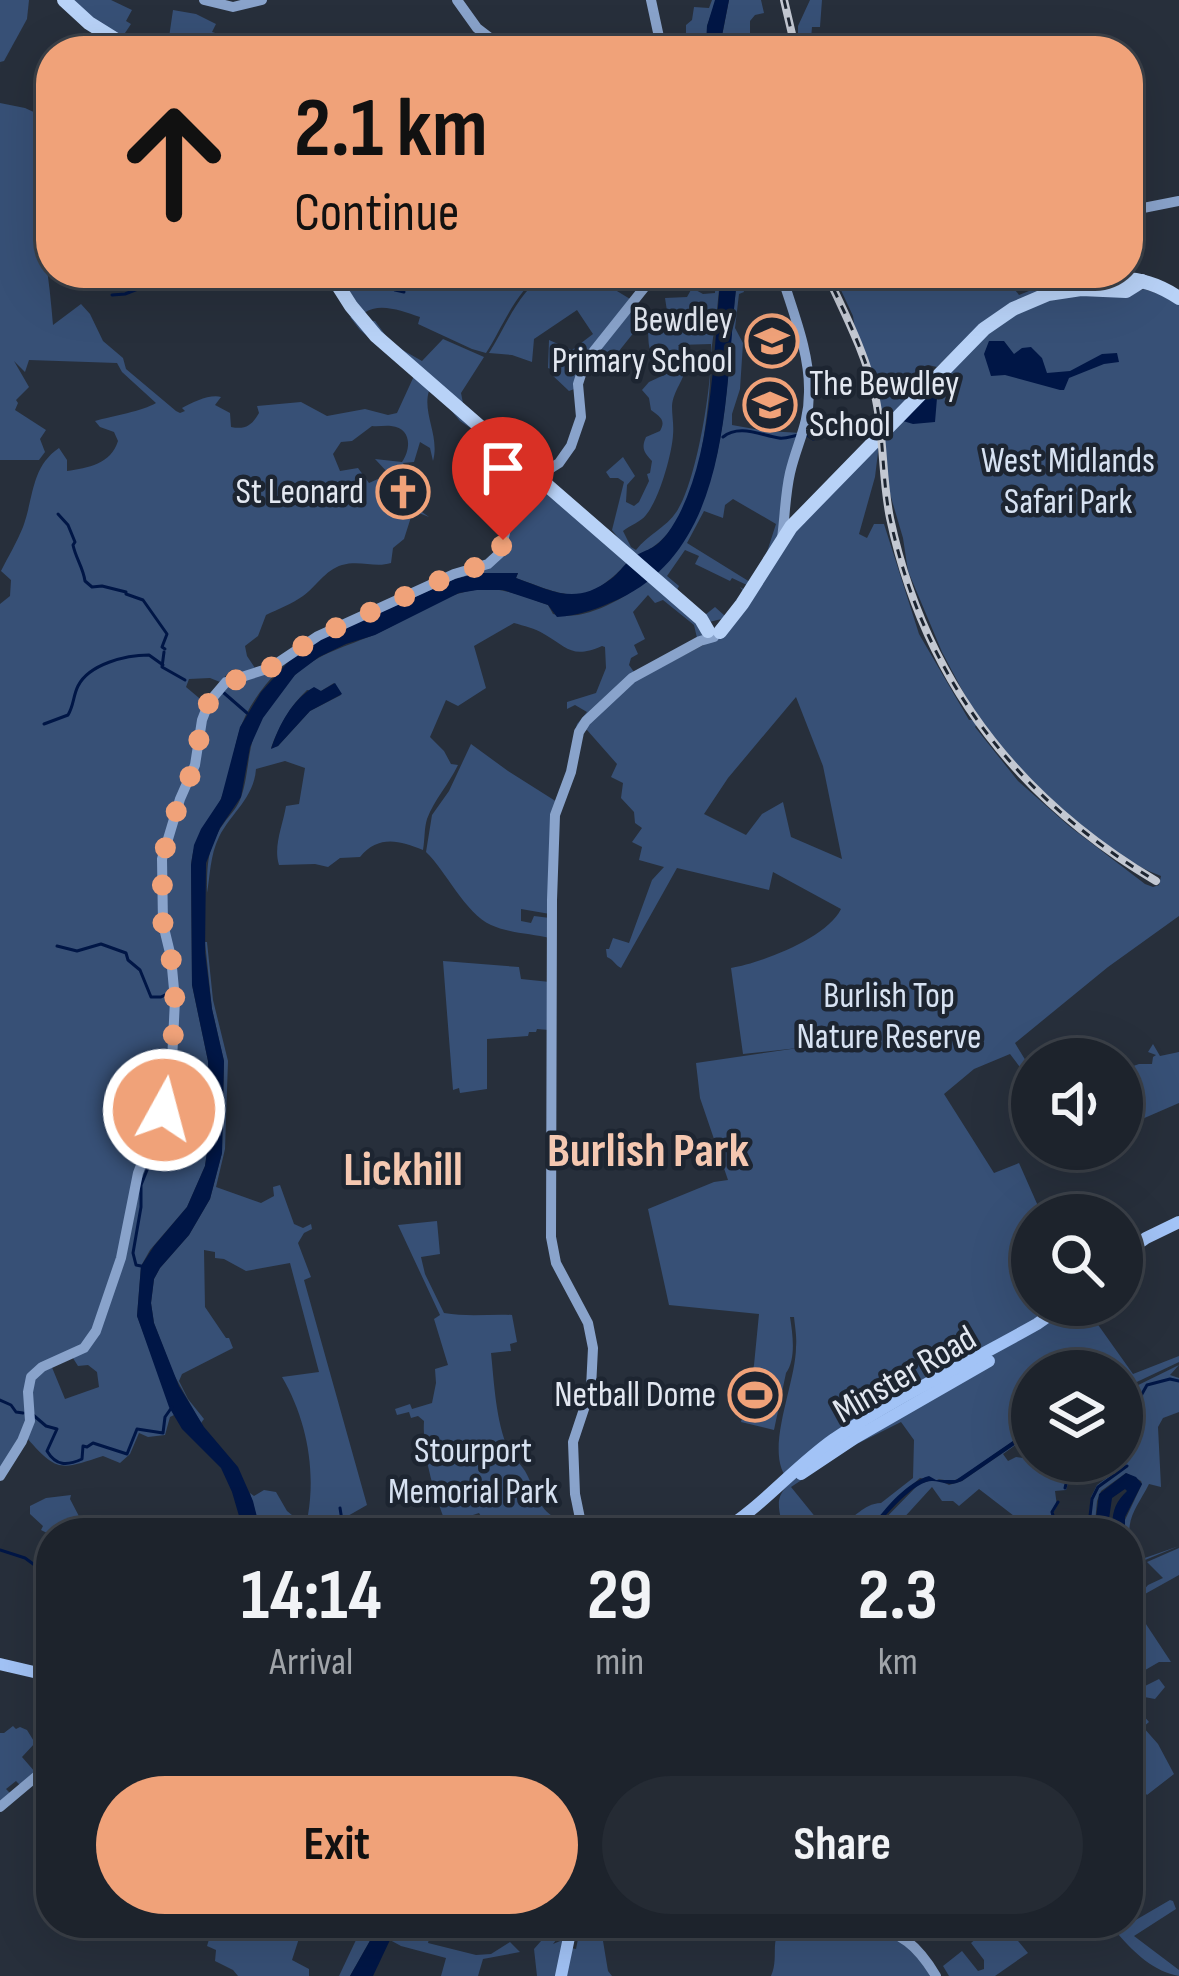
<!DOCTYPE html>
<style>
:root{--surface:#1d232c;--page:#252b34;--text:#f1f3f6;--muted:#a0a4a9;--line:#3b4048;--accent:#f0a279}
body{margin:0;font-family:"Sofia Sans Condensed",sans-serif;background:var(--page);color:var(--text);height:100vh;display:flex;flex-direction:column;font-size:45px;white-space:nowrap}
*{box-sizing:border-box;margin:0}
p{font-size:39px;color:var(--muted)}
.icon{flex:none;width:66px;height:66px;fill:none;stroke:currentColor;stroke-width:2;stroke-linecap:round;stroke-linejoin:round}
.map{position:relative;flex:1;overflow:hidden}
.sheet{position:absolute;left:36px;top:1518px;width:1107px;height:420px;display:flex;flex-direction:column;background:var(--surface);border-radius:48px;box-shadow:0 12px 48px #0002,0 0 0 3px var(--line)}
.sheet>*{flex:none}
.top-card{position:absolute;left:36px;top:36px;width:1107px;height:252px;border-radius:48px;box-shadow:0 12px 48px #0002,0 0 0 3px var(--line);background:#f0a279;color:#111;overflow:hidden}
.buttons{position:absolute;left:1011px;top:1038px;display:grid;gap:24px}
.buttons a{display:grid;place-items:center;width:132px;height:132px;border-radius:50%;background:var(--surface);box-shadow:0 12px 48px #0002,0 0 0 3px var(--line);font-size:60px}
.pin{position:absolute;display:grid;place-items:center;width:102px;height:102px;color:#fff;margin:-123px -51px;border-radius:50% 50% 50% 0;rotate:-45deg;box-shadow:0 0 12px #0007}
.pin .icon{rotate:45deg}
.me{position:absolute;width:132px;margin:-66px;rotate:7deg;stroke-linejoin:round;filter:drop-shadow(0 0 9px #0008)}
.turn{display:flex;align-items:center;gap:42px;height:252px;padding:0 60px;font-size:54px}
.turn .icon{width:156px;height:156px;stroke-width:2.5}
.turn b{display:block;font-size:84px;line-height:102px}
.eta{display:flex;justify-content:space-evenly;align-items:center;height:204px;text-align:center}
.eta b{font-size:72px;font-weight:700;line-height:84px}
.cta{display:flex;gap:24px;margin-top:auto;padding:24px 60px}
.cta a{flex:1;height:138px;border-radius:72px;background:var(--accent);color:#111;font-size:48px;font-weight:700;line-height:138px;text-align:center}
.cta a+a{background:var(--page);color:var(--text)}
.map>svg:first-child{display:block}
</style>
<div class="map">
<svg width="1179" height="1976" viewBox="0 0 1179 1976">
<rect width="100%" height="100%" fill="#272f3b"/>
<g fill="#375076" fill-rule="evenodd">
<polygon points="0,0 29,0 27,19 4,61 0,62"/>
<polygon points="70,0 111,0 132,10 126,21 131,24 121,39"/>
<polygon points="712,0 716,0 707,26 706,51 686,51 686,25 692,20 694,7 709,8"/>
<polygon points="729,0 761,0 764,13 755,15 750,21 750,51 719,51"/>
<polygon points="810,0 822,0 820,27 812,27 810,51 798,51 798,26"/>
<polygon points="173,10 196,14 216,24 212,32 228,37 238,51 167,51"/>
<path d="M0 103 25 108 51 120V188L48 200 33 199C34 220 41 237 45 257 49 280 51 302 53 325L81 304 90 314 103 341 123 358 126 369 176 411 180 413 185 411 182 408C193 402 210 394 221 397L215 405 230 413 231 427C246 430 252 425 259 413L257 406 301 402 327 416 365 409 388 415 397 413 414 376 360 330 350 317 357 318C410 376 475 425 534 477L524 483 522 472 505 456 506 452 460 421 439 396 429 391C422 413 440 436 433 461L430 448 420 442 414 462 403 463 416 490 412 495V505L429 517 414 511 412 514 404 539 393 548 391 563C375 568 360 560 342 565 325 570 316 587 303 596 292 604 278 609 266 615L258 636 245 646 247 656 257 671 239 677 237 669 231 670 220 682 210 678 189 679 186 687 205 703 223 684 271 669 266 673 271 677 281 664 319 637 452 576 492 564 502 550 511 506 516 495 536 479 630 560C585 608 572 598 516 578L518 573H479L455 579 309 645C280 664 249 699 239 732 232 756 229 784 218 805 204 830 195 834 191 865L192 985 208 1061 210 1130 205 1166 187 1207 150 1250 141 1266 137 1316 174 1415 170 1417 165 1435 148 1437 139 1433 130 1454 120 1463 103 1456C62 1469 58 1474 27 1438L33 1419 29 1396 31 1377C25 1392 31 1403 29 1418 27 1438 11 1458 0 1474V604L10 596 11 580 1 571C8 557 17 542 23 527 34 497 31 467 59 448L67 460V471C88 468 111 464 118 441L114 432 100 427 95 421C112 416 143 411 156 403L122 372 117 363 29 360 25 372 14 361 29 387 16 400 18 403 15 410 46 430 40 439 45 452 39 460H0ZM372 426C378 427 385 425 391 426 412 428 411 449 402 462L375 459 389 474 369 483 358 468 340 471 333 454 341 442 352 441ZM71 1355 78 1366 88 1365 97 1372 99 1387 65 1399 51 1365Z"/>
<path d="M336 273H436L432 287 445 273 469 278 482 277 483 273H544C516 289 503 327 486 353L472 349 418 324 420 317C401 311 380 302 364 313Z"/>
<path d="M550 273H588L594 282H602L650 311H667L665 298 687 297 692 288 703 294 715 293 716 273H721C718 295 717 318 713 338 710 356 711 376 709 395 703 450 694 537 633 557L612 530 624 482 618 478H610L606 472 623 457 635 476 627 485 626 502 634 506 639 502 649 481 647 474 650 473 652 461C644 453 641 448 646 437L660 431C667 419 658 416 651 410L649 398 642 390 649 382 664 375 666 366 661 358C647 353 649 345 648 331L642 329 635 331 615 356 597 359 577 388 569 391 550 373 558 372 548 368 549 340 572 350 593 334 577 310 534 339 532 362 512 355 489 353C507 325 519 288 550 273ZM711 344C713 381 697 480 677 511 666 528 647 535 636 550L631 547 623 531C630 525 641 522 646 515 659 500 672 454 673 435 674 425 672 416 672 406 674 383 697 372 678 345Z"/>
<path d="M738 273 744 292 739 294 735 328 743 343 740 389 732 414V425L766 431 802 433 782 535 749 586 732 578 730 581 695 564 699 556 685 550 667 576 679 586 677 590 705 615 715 607 725 616 743 591 740 587 745 590 726 618 709 622 654 576C736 493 723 379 738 273ZM733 499 776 524 766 555 750 582 687 543 704 511 723 518 725 505Z"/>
<path d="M833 273H1002L1019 295 1029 291 1052 289C1004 310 973 330 937 367L928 365 914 373 915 380 923 386 882 428 872 371 855 330 853 316Z"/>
<path d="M1144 289 1179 301V916L1108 967 1015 1043 1032 1071V1083L1010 1054 974 1069 944 1094 994 1173 1019 1163 1042 1215H1032V1305H1084L1133 1374 1179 1356V1362L1122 1389V1371H1106L1108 1365 1104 1364 1099 1354 1088 1364 1094 1371H1032V1428L960 1478 952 1481 937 1479 949 1485 962 1481 1032 1433 1003 1454 1008 1461 1016 1457 1023 1458 1030 1452 1028 1447 1032 1442V1461H1084L1070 1477 1066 1490 1055 1491 1057 1506 1052 1515 1060 1533H1036L979 1489 959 1506 953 1501H942L932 1487 890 1533H871L919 1484 933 1480 920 1478 895 1500 866 1533H784C778 1503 772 1496 799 1476L784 1474C767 1444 796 1382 796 1347 797 1337 795 1327 794 1317H790C793 1336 796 1359 786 1373L774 1430 741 1422 754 1365 759 1314 669 1305 648 1209 714 1182 728 1180 700 1098 696 1063 798 1048 743 1054 731 968C761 963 827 938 841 909L773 872 769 890 677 868 621 968C615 965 614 960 607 957L606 949H609L613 938 629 943 652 880 664 867 639 860 642 847 632 842 642 828 635 823 634 812 621 798 623 783 611 777 617 764 587 730 580 733 627 685 719 637 778 547 879 444 875 477 859 534 867 538 874 524H884L919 634 969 720H978L942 652 908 571 903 538 888 487 883 440 983 332 1052 294 1124 296ZM796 697 823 766 842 859 791 837 783 802 762 814 746 835 704 814 728 778ZM978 723C993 734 1004 751 1017 765 1058 807 1105 855 1161 876L1159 885 1153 887 1145 884 1069 826 1018 781 975 727ZM901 1422 914 1440 913 1478 881 1503C862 1504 856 1519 840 1523 834 1525 827 1524 821 1524L791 1487 853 1446Z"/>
<polygon points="364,320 375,321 392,344 422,361 443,339 484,357 461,393 463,403 507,443 506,445"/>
<path d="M651 578 700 621 704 636 697 638 694 625 663 600 655 603 648 595 633 612 645 639 634 645 638 654 631 658 629 665 634 672 574 736 577 724 587 712 575 705 567 709V702L596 693 606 668 605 647 602 646C572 659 568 648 544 634 535 628 524 626 514 623L474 646 486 688 458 706 446 700 430 737 444 751 451 764 458 765C449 784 434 800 427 819 424 829 425 839 423 850 399 840 378 835 360 857L340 858 328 867 315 864 279 865C273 846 283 825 286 806L299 804 305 768 285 761 256 769C254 798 231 813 219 837 210 855 210 877 207 893 207 866 207 846 224 823 229 816 236 809 240 800 250 775 246 745 261 720 271 706 282 688 294 676 317 653 348 646 376 634 412 618 445 590 486 589 508 589 528 598 548 605L553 614C585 623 626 597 651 578ZM334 683 341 695 310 711 278 746 271 748C279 726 290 706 307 690L321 691Z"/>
<path d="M471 744 508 771 557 802 550 914 521 909V921L531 923 534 916 550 918V938C532 934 508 933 491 925 465 913 446 871 426 852L432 815 449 791Z"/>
<path d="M205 942H207L213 1000 228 1061 225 1149 216 1187 261 1203 274 1196 273 1187 280 1185 294 1224 303 1228 311 1224 312 1229 304 1233 298 1243 311 1277 304 1280 367 1505 346 1517 350 1533H261L250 1493 254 1496 264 1490 276 1492 287 1511 298 1520 308 1515C316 1468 306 1418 282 1377L319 1372 290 1263 246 1271 224 1259 215 1258V1252L204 1250 205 1307 226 1338H229L233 1348 182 1374 179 1381 188 1399 204 1419 201 1423 174 1375 154 1323 151 1303 154 1279 160 1268 189 1235 210 1199 222 1153 224 1061 212 1009Z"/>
<polygon points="443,961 519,967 521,979 550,982 549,1030 537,1029 536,1032 529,1032 528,1036 487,1039 487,1089 460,1093 459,1088 453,1090"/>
<polygon points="1153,1044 1160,1056 1179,1052 1179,1103 1126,1126 1122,1118 1122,1070 1139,1064 1152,1064 1153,1057 1156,1055 1148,1052"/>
<path d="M437 1221 440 1254 421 1257 425 1274 444 1313C467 1317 490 1314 512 1315L517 1342 510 1344 511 1351 491 1353C494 1381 496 1423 508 1448 512 1457 520 1463 525 1471 535 1488 537 1509 556 1518L552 1527 556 1533H489L492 1522 488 1518H482L479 1513 446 1524C434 1492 422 1456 424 1421L418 1416 411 1418 409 1412 397 1415 395 1409 410 1404 412 1409 432 1403 436 1383 435 1369 448 1365 434 1319 440 1315 398 1225Z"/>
<path d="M1179 1365 1170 1375 1179 1378V1412L1163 1418 1158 1427 1161 1487 1149 1484C1139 1504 1126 1517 1130 1540L1142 1549 1137 1557 1139 1560 1179 1546 1128 1567V1533H1125V1520L1142 1484 1141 1481 1126 1473 1101 1491 1097 1501 1094 1533H1087L1091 1497 1097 1485 1126 1464 1122 1461V1393Z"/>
<polygon points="71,1495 70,1499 82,1522 51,1535 41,1530 43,1526 30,1514 30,1506 46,1498"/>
<polygon points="1179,1548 1179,1575 1136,1599 1148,1585 1163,1578 1147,1562"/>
<polygon points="1140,1615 1171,1662 1159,1662 1128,1680 1128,1630"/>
<polygon points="1159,1679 1165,1687 1155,1699 1139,1696 1136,1707 1149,1722 1143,1727 1158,1744 1174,1774 1147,1795 1128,1774 1128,1683 1135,1691"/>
<polygon points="13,1726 16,1729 20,1727 27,1730 35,1743 22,1757 35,1772 22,1787 16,1781 6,1789 12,1795 0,1805 0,1733 4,1733"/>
<path d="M1170 1900 1173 1901 1176 1909 1134 1936 1179 1970V1976C1155 1972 1134 1953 1118 1934L1107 1936 1097 1923H1118L1122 1928Z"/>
<polygon points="165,1923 304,1923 292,1960 309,1969 309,1976 238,1976 233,1970 215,1961 216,1950 207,1946 210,1936 190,1927 185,1935 176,1932 174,1927"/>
<polygon points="364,1923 380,1923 350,1976 339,1976"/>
<polygon points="398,1923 433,1923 428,1943 476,1955 491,1954 510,1942 520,1952 483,1959 478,1976 441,1976 446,1958 401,1946 390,1940"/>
<polygon points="570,1923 563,1936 560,1935 553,1944 565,1939 566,1947 576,1949 580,1929 574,1923 600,1923 608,1971 612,1976 537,1976 534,1949 556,1924"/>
<path d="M791 1923C829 1923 879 1916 909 1945 918 1954 925 1966 932 1976H771C781 1954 765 1935 791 1923Z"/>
<polygon points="995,1923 1003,1923 1028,1953 995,1976 949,1976 943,1966 962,1951 978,1971 984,1969 984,1960 971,1943"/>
</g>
<g fill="#001646">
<polygon points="715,0 729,0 719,51 706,51 707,26"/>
<path d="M721 273H738C723 381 737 543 619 599 599 608 579 616 557 617L548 605 503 590H477L459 593 375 635 346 644 319 657 295 675 263 718 250 747 241 797 220 828 206 863 205 952 212 1009 224 1061 222 1153 210 1199 189 1235 160 1268 154 1279 151 1303 154 1323 179 1386 204 1427 238 1467 253 1501 261 1533H244L232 1492 221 1468 182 1429 169 1407 137 1316 141 1266 154 1246 187 1207 205 1166 210 1130 208 1061 192 985 191 865 194 845 201 829 221 799 240 727 261 692 291 659 323 638 455 579 479 573H518L516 578C553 591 575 606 611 579 618 574 623 566 630 560 644 548 652 553 667 534 714 470 713 349 721 273Z"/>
<polygon points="989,341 1004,341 1014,354 1022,348 1031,347 1042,358 1047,373 1070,371 1102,354 1117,353 1119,362 1104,364 1069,378 1064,390 1060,390 1005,375 991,376 984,354"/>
<polygon points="941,386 945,391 937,398 935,422 913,424 903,421 936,387"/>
<path d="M335 683 342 694 310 711 278 746 271 749C279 725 292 700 314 687L321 691Z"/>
<path d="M1032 1428V1433L962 1481C949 1487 946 1482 933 1481 915 1479 882 1519 871 1533H866C882 1513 904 1483 929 1476L936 1480H956Z"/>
<path d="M1126 1473 1136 1477 1142 1484 1125 1517V1533H1113C1111 1515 1114 1503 1127 1491L1125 1489 1112 1498 1107 1533H1094L1099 1494Z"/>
<polygon points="380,1923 398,1923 373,1976 350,1976"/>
</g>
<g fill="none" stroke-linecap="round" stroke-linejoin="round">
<g stroke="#001646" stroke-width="3">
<polyline points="200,273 201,273"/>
<polyline points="384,273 385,281 389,283"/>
<polyline points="990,273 988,280 992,285"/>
<polyline points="377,274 377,277 395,290 404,292"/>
<polyline points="209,277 216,273"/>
<polyline points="414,288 428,282 434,273"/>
<polyline points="112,295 125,294 148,285"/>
<polyline points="945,391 950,384"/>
<polyline points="807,435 813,439 882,422 883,415 886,412"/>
<path d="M723 437C739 424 760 435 779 438 786 439 792 436 799 435"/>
<path d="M58 514 68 525 75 542 73 545C76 559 83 567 85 581L92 587 102 586 126 592V594L143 600 167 634 162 647 165 649"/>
<polyline points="164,652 162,667 185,680"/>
<polyline points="224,693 247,713"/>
<path d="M44 724 68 715C74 705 73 696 78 686 89 664 126 655 149 655L163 665"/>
<polyline points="57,946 77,951 101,944 126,953 128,960 140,970 151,997 161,997 171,992"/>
<polyline points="178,1096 179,1074 184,1068 184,1054"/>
<polyline points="172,1103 210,1112"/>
<polyline points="141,1266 136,1265 133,1253 141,1207 141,1185 172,1108"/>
<polyline points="0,1400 11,1405 16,1412 23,1413"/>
<polyline points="1126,1409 1138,1401 1147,1385 1170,1379 1179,1381"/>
<path d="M32 1414 46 1426 57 1429 47 1451C56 1466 67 1466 82 1459L83 1446 87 1447 93 1443 127 1454 137 1429 163 1433 165 1417 172 1407"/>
<polyline points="1065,1488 1069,1473 1082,1461"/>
<polyline points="340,1508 344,1533"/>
<polyline points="213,1533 221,1524 230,1533 235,1529 241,1529"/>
<polyline points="1058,1533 1052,1512 1058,1502"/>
<polyline points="1088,1533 1092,1499 1098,1487 1127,1466"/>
<polyline points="0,1550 25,1558 51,1577"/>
</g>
<g stroke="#89a3cb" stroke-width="10">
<polyline points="204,0 233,7 262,0"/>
<polyline points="457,0 477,28 507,51"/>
<polyline points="651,0 662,51"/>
<polyline points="1128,211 1179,201"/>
<path d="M781 273C792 310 810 352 809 392 809 425 797 443 790 473 785 495 785 517 782 538"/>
<polyline points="0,1476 22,1441 30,1421 28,1392 31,1377 42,1367 84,1348 96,1331 121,1258 138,1173 166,1101 172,1061 175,1000 171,957 163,924 162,859 180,799 195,765 202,720 209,702 226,682 270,668 318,636 454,574 488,564 500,553 514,497 524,485 559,463 571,446 581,417 578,384 585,362 656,273"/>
<polyline points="583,1533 575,1494 573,1442 591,1388 593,1348 588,1323 556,1263 551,1237 552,900 555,815 571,772 579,732 586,721 632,678 700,641 714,637"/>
<polyline points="0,1807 51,1764"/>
<path d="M867 1923C903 1935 916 1943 936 1976"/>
</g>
<g stroke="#a2c3f6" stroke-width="12">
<polyline points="1122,1255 1146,1238 1179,1222"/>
<polyline points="1058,1319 1077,1305"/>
<polyline points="801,1474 855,1438 989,1361"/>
<path d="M719 1533C761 1508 793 1468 834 1439 898 1396 970 1362 1037 1324L1064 1305"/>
<polyline points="0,1664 51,1676"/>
<polyline points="561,1976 572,1923"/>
</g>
<g stroke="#b8d2f7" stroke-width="14">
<polyline points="64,0 89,23 134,51"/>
<polyline points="330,273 351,306 376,336 531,471"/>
<path d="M1112 289 1123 279C1144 279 1161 286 1179 298"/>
<polyline points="541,480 701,619 708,631"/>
<polyline points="720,632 742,604 791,527 984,329 1013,309 1048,294 1081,289 1126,291 1142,281"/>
</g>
<g stroke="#c3c8d2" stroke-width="8">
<g id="rail">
<polyline points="784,0 796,51"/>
<path d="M826 273C845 314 867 356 876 400 884 439 882 479 890 518 924 678 1016 798 1156 881"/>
</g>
</g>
<use href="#rail" stroke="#1d2531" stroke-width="3" stroke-dasharray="9" stroke-linecap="butt"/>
<polyline stroke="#b8d2f7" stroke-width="14" points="531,471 541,480"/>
</g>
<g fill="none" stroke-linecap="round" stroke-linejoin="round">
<polyline stroke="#f0a279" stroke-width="21" stroke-dasharray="0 37.8" points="164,1110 172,1061 175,1000 171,957 163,924 162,859 180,799 195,765 202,720 209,702 224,684 270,668 318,636 454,574 492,562 500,553 503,540"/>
</g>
<defs>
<g id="school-ring" transform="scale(2.7)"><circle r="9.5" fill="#1d2531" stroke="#f0a279" stroke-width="1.5"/><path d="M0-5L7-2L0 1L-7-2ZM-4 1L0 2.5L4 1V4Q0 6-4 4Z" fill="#f0a279"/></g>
<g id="church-ring" transform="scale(2.7)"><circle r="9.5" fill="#1d2531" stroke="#f0a279" stroke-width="1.5"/><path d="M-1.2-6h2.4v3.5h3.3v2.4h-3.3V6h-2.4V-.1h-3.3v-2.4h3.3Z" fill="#f0a279"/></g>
<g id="stadium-ring" transform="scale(2.7)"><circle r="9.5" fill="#1d2531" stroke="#f0a279" stroke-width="1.5"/><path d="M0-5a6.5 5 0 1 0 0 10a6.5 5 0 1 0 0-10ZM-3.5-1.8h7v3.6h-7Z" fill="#f0a279"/></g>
</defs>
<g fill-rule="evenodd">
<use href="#school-ring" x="772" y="341"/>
<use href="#school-ring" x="770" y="405"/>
<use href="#church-ring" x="403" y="492"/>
<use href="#stadium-ring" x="755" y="1395"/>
</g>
<g text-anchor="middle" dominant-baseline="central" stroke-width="9" stroke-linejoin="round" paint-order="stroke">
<g font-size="36" fill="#e3e8f1" stroke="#1d2531" text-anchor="end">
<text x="733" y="320">Bewdley<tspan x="733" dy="41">Primary School</tspan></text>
<text x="809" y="384" text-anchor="start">The Bewdley<tspan x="809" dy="41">School</tspan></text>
<text x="364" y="492">St Leonard</text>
<text x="716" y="1395">Netball Dome</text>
</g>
<g font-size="36" fill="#d7e2f2" stroke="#1d2531">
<text x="1068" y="461">West Midlands<tspan x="1068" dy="41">Safari Park</tspan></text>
<text x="889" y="996">Burlish Top<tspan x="889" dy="41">Nature Reserve</tspan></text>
<text x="473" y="1451">Stourport<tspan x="473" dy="41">Memorial Park</tspan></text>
</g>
<g font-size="36" fill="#e3e8f1" stroke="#1d2531">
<text transform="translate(905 1375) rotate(-30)">Minster Road</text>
</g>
<g font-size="48" font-weight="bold" fill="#f5c8b1" stroke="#1d2531">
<text x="648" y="1151">Burlish Park</text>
<text x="403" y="1170">Lickhill</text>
</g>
</g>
</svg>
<div class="buttons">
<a><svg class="icon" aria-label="sound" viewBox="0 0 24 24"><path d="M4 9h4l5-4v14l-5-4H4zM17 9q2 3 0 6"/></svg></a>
<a><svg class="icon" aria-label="search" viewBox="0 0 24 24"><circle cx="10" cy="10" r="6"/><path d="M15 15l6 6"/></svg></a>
<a><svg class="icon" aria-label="layers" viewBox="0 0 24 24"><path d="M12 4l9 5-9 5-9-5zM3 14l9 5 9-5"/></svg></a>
</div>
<div class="pin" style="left:503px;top:540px;background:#d93025"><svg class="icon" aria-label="arrive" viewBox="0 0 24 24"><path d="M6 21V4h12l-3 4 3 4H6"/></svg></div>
<svg class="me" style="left:164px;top:1110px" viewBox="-20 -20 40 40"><circle r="17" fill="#f0a279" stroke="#fff" stroke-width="3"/><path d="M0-11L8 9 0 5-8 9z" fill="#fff"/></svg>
<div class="top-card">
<div class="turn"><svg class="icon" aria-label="ahead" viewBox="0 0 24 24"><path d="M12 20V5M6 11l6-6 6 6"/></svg><div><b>2.1 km</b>Continue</div></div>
</div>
<section class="sheet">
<div class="eta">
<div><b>14:14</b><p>Arrival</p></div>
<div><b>29</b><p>min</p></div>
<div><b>2.3</b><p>km</p></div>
</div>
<div class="cta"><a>Exit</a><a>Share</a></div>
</section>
</div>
